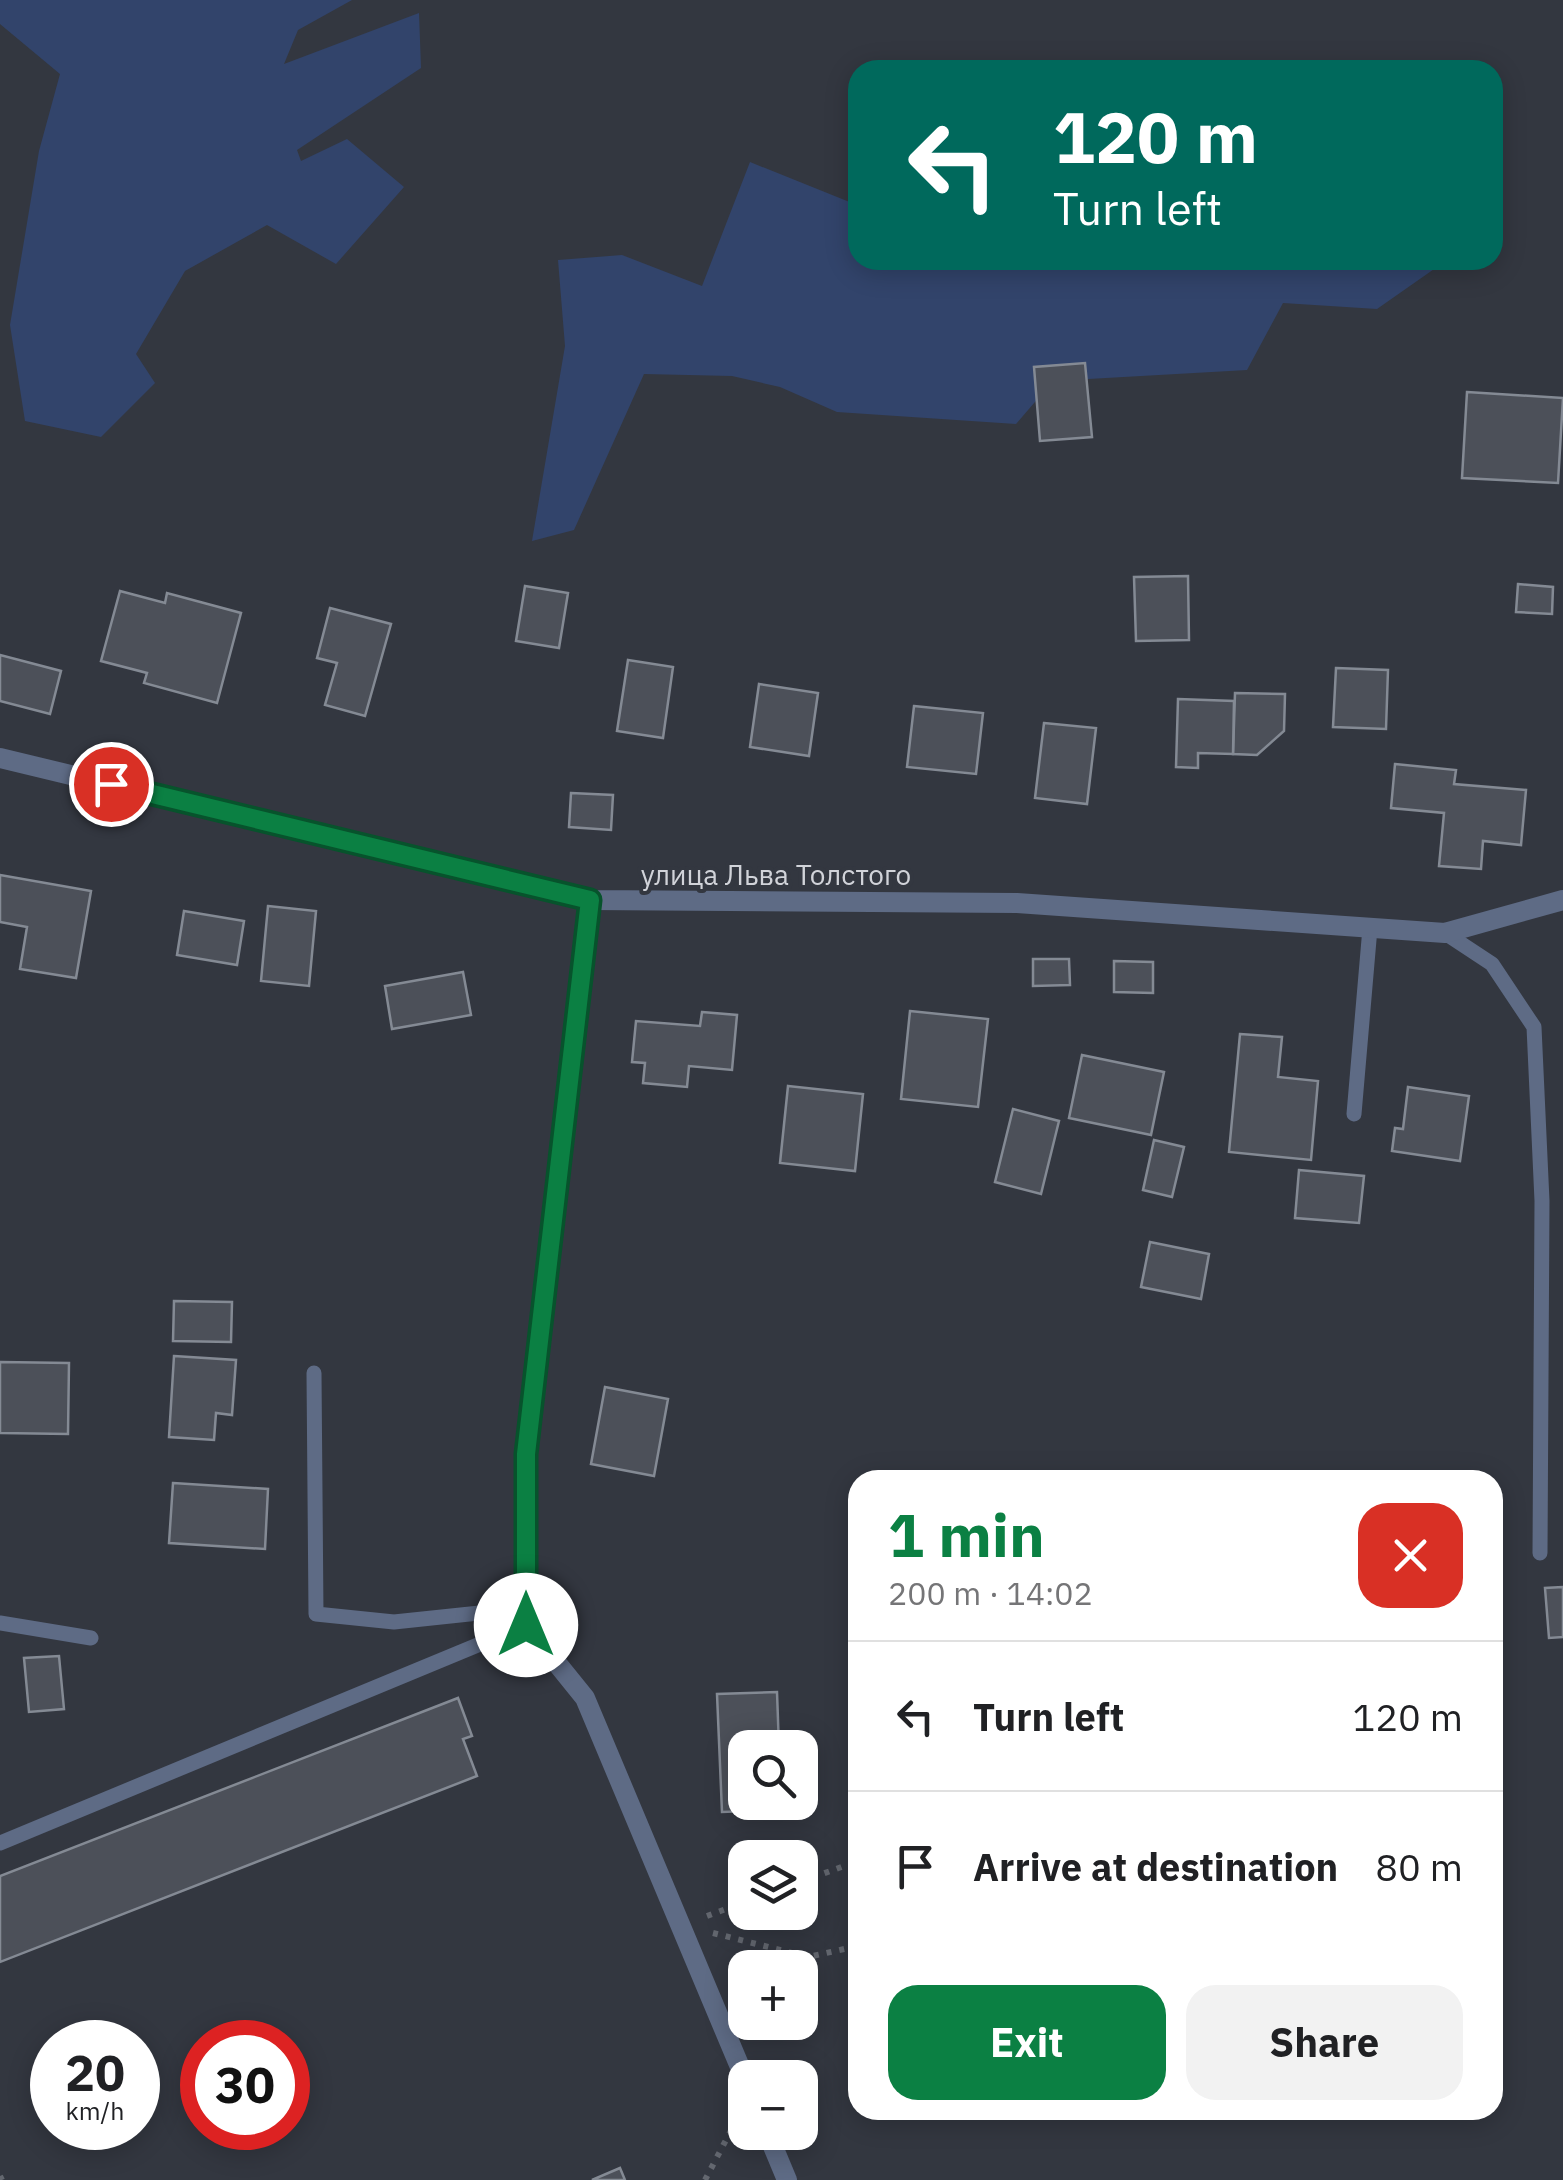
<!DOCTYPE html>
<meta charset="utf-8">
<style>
:root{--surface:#fff;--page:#f2f2f2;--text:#202124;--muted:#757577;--line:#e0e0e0;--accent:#0b8043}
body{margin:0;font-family:"IBM Plex Sans",sans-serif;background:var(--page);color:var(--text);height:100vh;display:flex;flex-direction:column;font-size:38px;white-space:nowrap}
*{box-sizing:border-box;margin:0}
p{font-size:32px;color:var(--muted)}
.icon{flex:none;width:55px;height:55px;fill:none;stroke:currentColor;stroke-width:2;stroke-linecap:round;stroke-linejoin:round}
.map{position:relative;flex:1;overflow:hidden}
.sheet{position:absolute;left:848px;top:1470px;width:655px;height:650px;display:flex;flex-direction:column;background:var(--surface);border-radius:30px;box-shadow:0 5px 25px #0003}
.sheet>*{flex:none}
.guide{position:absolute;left:848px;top:60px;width:655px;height:210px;border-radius:30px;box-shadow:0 5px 25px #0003;background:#00695c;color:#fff;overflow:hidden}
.controls{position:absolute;left:728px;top:1730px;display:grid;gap:20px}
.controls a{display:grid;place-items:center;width:90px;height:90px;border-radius:20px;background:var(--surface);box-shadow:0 5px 25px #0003;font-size:50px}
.speed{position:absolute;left:30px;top:2020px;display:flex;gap:20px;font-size:50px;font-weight:700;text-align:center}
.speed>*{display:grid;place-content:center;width:130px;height:130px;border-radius:50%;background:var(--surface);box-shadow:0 5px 25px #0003;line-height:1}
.speed small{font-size:25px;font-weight:400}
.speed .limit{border:15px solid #d22;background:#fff;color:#111}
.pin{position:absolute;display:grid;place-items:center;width:85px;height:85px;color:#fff;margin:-42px;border:5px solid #fff;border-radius:50%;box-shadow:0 2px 10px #0007}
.me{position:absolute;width:110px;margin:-55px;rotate:0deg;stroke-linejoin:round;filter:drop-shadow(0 0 8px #0008)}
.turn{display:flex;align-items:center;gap:35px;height:210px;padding:0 40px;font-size:45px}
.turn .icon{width:130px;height:130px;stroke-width:2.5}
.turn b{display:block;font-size:70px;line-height:85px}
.round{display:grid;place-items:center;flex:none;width:105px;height:105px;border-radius:30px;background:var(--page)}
.headline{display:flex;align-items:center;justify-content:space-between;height:170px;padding:0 40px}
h1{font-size:60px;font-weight:700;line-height:75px;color:var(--accent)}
.button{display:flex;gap:20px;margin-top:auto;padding:20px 40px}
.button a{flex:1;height:115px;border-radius:30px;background:var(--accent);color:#fff;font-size:40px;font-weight:700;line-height:115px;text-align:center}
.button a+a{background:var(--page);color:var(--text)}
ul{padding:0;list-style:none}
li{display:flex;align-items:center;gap:30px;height:150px;padding:0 40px;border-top:2px solid var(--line)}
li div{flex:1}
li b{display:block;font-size:38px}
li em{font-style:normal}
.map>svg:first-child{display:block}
</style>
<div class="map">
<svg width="1563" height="2180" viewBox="0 0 1563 2180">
<rect width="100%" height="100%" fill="#333740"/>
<g fill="#32446b">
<polygon points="0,0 352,0 298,30 284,64 419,13 421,68 297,150 301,161 347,139 404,187 336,264 267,225 185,271 136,354 155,383 101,437 25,421 10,325 39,151 60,74 0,24"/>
<polygon points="750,162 857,205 858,260 1447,260 1377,309 1283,303 1247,370 1053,381 1016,424 837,412 780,387 732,376 644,374 574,530 532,541 565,346 558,260 622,255 702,286"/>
</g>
<g fill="#4c5059" stroke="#848a94" stroke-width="2.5">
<polygon points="1085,363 1092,437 1040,441 1034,367"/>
<polygon points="1467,392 1563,398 1558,483 1462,478"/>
<polygon points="1188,576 1189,640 1136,641 1134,577"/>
<polygon points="1518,584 1553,587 1552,614 1516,612"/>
<polygon points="525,586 568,593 559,648 516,641"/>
<polygon points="120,591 165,603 167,593 241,613 217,703 144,683 147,673 101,661"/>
<polygon points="330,608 391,624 365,716 325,705 337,663 317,658"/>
<polygon points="0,655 61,671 50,714 0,701"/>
<polygon points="628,660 673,667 663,738 617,731"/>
<polygon points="1336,668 1388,670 1386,729 1333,727"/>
<polygon points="759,684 818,693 809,756 750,747"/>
<polygon points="1235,693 1285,694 1284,731 1257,755 1233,754"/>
<polygon points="1178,699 1234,701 1233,754 1198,753 1198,768 1176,767"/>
<polygon points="914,706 983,713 976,774 907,767"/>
<polygon points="1044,723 1096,728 1087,804 1035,798"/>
<polygon points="1395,764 1456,770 1454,784 1526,790 1521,845 1483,841 1481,869 1439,866 1444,813 1391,808"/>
<polygon points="571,793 613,795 611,830 569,827"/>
<polygon points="0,875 91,891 76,978 20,969 27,927 0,922"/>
<polygon points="268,906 316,911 309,986 261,981"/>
<polygon points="184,911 244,921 237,965 177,955"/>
<polygon points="1033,959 1069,959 1070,985 1033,986"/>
<polygon points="1114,961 1153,962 1153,993 1114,992"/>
<polygon points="463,972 471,1015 392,1029 385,986"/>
<polygon points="910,1011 988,1019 978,1107 901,1099"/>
<polygon points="702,1012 737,1015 732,1070 689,1066 687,1087 643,1083 645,1063 632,1062 636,1021 700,1026"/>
<polygon points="1240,1034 1282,1037 1278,1077 1318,1081 1311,1160 1229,1152"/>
<polygon points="1082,1055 1164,1072 1151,1135 1069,1118"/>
<polygon points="788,1086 863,1094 855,1171 780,1163"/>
<polygon points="1408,1087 1469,1096 1460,1161 1392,1151 1395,1128 1403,1129"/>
<polygon points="1013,1109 1059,1121 1041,1194 995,1182"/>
<polygon points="1154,1140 1184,1147 1172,1197 1143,1190"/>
<polygon points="1299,1170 1364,1176 1359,1223 1295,1218"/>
<polygon points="1150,1242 1209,1254 1201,1299 1141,1287"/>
<polygon points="174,1301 232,1302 231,1342 173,1341"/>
<polygon points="174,1356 236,1360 232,1415 216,1413 214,1440 169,1437"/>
<polygon points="0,1362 69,1363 68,1434 0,1433"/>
<polygon points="605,1387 668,1399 654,1476 591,1464"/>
<polygon points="173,1483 268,1489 265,1549 169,1543"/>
<polygon points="1563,1587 1563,1637 1549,1638 1545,1588"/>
<polygon points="59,1656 64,1709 29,1712 24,1658"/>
<polygon points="777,1692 779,1748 745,1748 745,1802 781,1802 782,1810 722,1812 717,1694"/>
<polygon points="458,1698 472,1736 463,1739 477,1776 0,1962 0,1876"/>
<polygon points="620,2168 625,2180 592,2180"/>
</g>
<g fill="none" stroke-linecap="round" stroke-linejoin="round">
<g stroke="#63676f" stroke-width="6" stroke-dasharray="5 8" stroke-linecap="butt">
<polyline points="800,1882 858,1861"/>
<polyline points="707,1916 745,1902"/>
<polyline points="713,1933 808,1957 858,1946"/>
<polyline points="0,2176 2,2180"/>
<polyline points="705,2180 737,2119"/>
</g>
<g stroke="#5e6b85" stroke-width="15">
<polyline points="1445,933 1492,964 1534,1027 1542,1201 1540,1553"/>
<polyline points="1354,1114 1370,928"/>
<polyline points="314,1373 316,1614 394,1622 526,1608"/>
<polyline points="0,1623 91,1638"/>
<polyline points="0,1843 526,1625"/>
</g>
<g stroke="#5e6b85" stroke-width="20">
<polyline points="590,900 526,1454 526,1625 585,1698 745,2079"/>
<polyline points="767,2132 787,2180"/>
</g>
<polyline stroke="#5e6b85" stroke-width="20" points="0,758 590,900 1017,903 1445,933 1563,900"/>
</g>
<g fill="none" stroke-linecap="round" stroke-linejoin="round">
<g stroke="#07532c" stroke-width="25">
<polyline id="route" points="111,784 590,900 526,1454 526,1625"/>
</g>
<use href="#route" stroke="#0b8043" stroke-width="18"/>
</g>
<g text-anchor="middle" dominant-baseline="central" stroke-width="8" stroke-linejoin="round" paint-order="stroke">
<g font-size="28" fill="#d1d3d9" stroke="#333740">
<text x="776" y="874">улица Льва Толстого</text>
</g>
</g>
</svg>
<div class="controls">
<a><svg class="icon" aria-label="search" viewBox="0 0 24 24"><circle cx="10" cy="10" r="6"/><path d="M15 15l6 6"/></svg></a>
<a><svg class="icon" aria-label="layers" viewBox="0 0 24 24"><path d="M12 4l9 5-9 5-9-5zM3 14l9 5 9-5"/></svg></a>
<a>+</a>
<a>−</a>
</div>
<div class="speed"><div>20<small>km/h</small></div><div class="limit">30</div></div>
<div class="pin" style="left:111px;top:784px;background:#d93025"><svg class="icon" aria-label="arrive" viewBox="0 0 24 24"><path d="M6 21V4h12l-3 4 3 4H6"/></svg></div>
<svg class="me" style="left:526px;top:1625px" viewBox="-20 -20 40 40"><circle r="19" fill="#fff"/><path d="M0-13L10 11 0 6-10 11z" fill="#0b8043"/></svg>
<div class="guide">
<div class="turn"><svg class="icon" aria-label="left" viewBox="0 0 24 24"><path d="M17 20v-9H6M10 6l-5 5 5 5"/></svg><div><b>120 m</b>Turn left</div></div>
</div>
<section class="sheet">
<div class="headline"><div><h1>1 min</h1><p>200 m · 14:02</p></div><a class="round" style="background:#d93025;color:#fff"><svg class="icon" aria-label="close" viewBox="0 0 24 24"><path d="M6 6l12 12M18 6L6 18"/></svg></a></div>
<ul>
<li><svg class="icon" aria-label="left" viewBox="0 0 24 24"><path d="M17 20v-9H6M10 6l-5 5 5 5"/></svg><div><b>Turn left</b></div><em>120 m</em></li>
<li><svg class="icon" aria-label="arrive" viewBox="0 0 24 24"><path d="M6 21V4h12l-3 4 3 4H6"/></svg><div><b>Arrive at destination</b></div><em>80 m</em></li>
</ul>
<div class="button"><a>Exit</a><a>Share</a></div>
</section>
</div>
